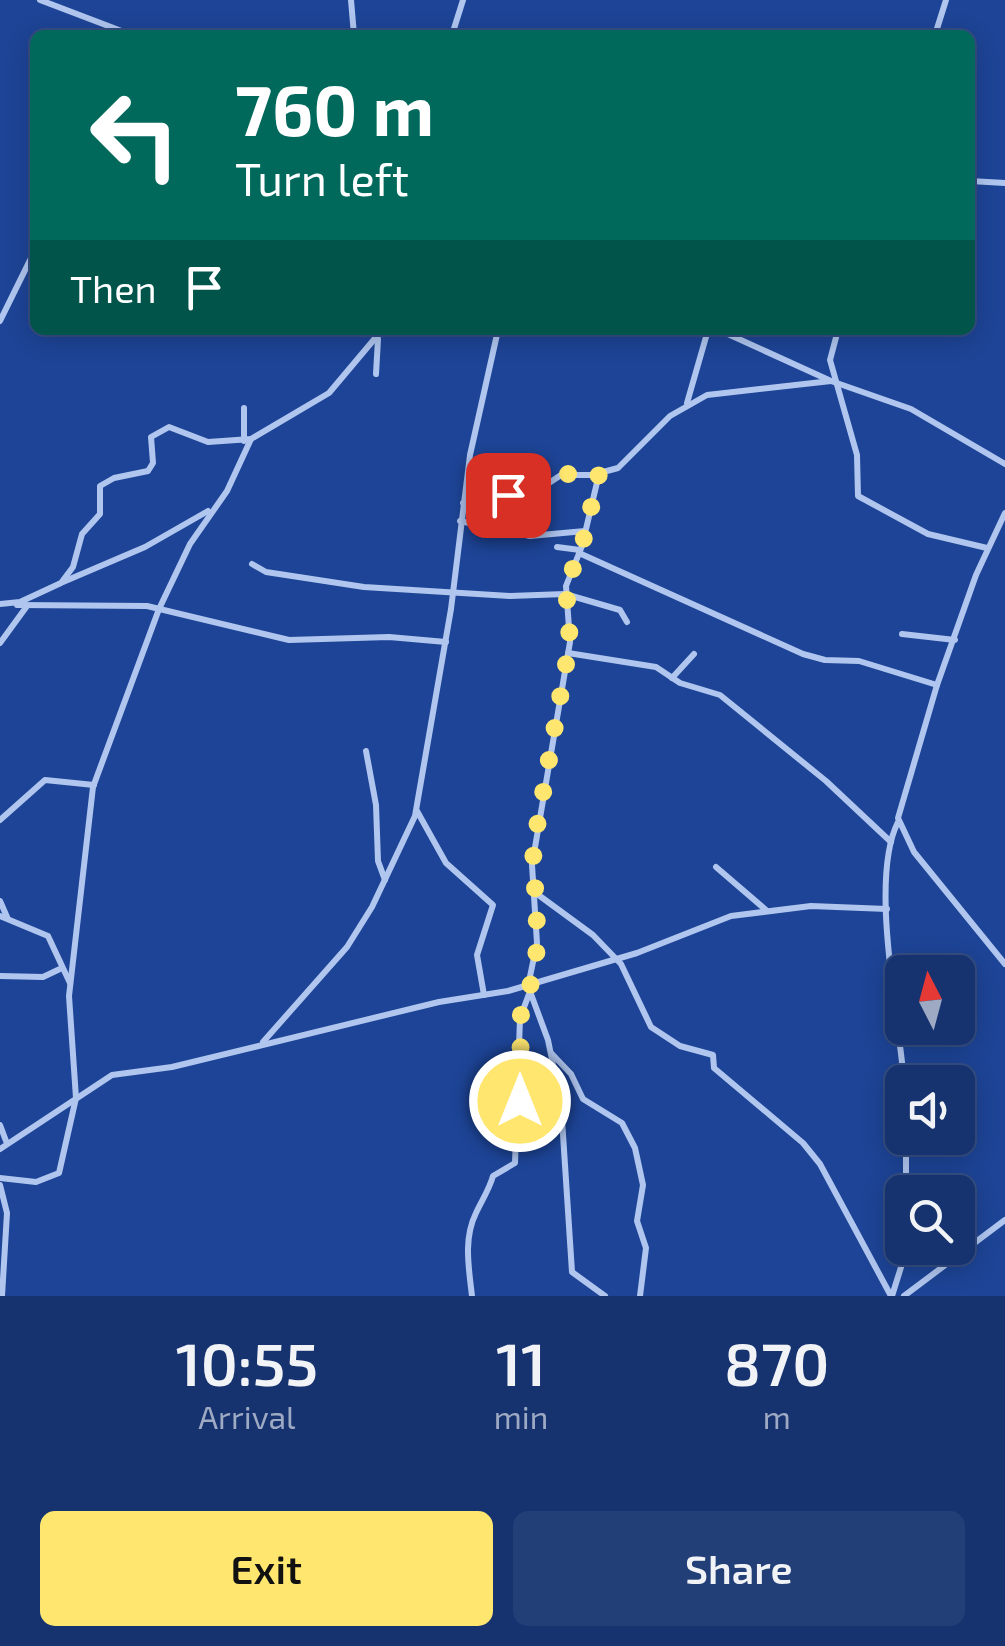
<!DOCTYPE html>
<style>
:root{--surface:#163370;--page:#233f78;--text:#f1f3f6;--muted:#9eaac3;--line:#354e83;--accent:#fee66f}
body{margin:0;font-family:"Exo 2",sans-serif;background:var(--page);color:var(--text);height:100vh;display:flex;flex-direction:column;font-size:38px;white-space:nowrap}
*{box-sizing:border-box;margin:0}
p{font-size:32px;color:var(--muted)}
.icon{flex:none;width:55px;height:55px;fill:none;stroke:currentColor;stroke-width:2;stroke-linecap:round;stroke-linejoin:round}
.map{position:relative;height:1296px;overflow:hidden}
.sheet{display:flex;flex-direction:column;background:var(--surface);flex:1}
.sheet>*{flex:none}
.guide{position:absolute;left:30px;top:30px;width:945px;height:305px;border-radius:15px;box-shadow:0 5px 25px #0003,0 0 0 2px var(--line);background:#00695c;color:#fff;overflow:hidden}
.needle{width:65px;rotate:354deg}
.fabs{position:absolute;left:885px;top:955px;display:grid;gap:20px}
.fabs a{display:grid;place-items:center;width:90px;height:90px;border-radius:15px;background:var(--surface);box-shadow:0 5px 25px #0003,0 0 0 2px var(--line);font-size:50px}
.pin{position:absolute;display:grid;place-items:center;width:85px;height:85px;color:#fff;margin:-42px;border-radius:20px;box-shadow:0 5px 15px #0006}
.me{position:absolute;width:110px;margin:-55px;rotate:0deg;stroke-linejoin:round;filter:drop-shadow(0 0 8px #0008)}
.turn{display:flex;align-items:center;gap:35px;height:210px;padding:0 40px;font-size:45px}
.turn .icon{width:130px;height:130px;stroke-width:2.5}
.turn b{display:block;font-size:70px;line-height:85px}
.then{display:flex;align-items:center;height:95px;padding:0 40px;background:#0003;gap:20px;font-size:38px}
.eta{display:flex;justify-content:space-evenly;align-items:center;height:170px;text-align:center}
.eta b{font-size:60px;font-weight:600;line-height:70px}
.cta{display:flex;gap:20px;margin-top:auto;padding:20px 40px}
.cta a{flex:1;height:115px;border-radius:15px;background:var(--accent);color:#111;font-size:40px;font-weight:600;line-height:115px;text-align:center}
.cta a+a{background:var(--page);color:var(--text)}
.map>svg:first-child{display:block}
</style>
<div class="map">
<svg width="1005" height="1296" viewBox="0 0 1005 1296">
<rect width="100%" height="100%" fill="#1d4496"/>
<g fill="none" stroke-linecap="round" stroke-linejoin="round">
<g stroke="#b0c6ef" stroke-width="6">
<polyline points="40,0 132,35"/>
<polyline points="351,0 354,35"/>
<polyline points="452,35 463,0"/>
<polyline points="935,35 946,0"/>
<polyline points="970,181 1005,183"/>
<polyline points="0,321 35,250"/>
<polyline points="719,330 831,381 911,409 1005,464"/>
<polyline points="838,330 830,360 857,455 858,496 928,534 987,548"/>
<polyline points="376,374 378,339"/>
<polyline points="687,403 708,330"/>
<polyline points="244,408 244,441"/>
<polyline points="599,474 582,546 566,586 570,642 532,865 537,943 528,986 548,1040 561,1104 572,1272 605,1296"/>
<polyline points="463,503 546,485 561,475 592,475 618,468 670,416 707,395 831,381"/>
<polyline points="1005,513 976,575 937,685 898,818 914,852 1005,964"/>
<polyline points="460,521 530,536 585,531"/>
<polyline points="557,547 580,550"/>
<polyline points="579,553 803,654 825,660 859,661 937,685"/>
<polyline points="252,564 266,572 364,587 510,596 565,594 620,610 627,622"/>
<polyline points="63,582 145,547 208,511"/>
<polyline points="0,604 20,602 61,583 73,567 82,534 100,514 100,486 114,478 148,471 153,463 151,437 169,427 208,442 251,439 329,393 382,330"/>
<polyline points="17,605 147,606 289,640 389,637 446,642"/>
<polyline points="902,634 955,640"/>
<polyline points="0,643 27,606"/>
<polyline points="568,653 656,667 680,683 720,695 826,781 891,842"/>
<polyline points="672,678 694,654"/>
<polyline points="366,751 376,805 378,861 385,880"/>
<polyline points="417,811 446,863 493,905 477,955 484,995"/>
<polyline points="0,820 45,780 94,785"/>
<path d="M898 822C869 879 899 1016 904 1082"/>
<polyline points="716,867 766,910"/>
<polyline points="533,891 593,935 621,964 651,1027 680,1046 713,1055 714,1068 803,1143 820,1164 891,1296"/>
<polyline points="0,901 7,917"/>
<polyline points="0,916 48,936 70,983"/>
<polyline points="0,976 43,977 62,968"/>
<polyline points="263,1042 347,947 372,907 415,816 451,609 470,455 498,330"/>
<polyline points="552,1054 571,1074 583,1099 622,1123 635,1148 643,1185 637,1221 646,1248 640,1296"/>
<polyline points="0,1125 6,1141"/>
<polyline points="0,1149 112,1075 172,1067 439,1002 508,991 637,953 731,916 811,906 887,909"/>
<polyline points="0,1178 36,1182 59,1173 76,1098 69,996 93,787 159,609 190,544 227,491 251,439"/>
<polyline points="0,1185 7,1213 2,1296"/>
<polyline points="906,1192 906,1138"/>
<path d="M472 1296C469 1269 463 1239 476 1213 482 1200 489 1190 493 1176L515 1163 520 1018 529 994"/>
<polyline points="892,1296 907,1248"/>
<polyline points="904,1296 1005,1220"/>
</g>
</g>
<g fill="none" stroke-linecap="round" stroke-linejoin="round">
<polyline stroke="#fee66f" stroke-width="18" stroke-dasharray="0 32.4" points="508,495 546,485 562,474 599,474 582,546 566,586 570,642 533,849 538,944 529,993 521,1009 520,1101"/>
</g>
</svg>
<div class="fabs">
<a><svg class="needle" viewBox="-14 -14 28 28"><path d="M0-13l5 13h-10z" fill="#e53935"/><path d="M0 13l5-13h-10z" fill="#9eaac3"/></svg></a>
<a><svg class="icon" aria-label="sound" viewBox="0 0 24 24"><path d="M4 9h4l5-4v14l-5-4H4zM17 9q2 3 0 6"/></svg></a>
<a><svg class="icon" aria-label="search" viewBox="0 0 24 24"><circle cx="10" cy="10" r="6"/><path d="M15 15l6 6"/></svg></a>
</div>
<div class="pin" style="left:508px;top:495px;background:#d93025"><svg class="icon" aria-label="arrive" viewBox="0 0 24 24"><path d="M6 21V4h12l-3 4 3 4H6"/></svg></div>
<svg class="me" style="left:520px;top:1101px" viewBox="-20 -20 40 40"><circle r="17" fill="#fee66f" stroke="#fff" stroke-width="3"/><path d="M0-11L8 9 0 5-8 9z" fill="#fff"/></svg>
<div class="guide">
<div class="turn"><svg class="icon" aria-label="left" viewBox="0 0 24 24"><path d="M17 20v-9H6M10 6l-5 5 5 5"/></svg><div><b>760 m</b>Turn left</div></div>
<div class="then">Then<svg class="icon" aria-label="arrive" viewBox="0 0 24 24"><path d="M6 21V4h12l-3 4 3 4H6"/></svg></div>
</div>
</div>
<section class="sheet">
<div class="eta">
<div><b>10:55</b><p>Arrival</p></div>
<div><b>11</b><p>min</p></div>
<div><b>870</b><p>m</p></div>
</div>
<div class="cta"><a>Exit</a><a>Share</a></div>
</section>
